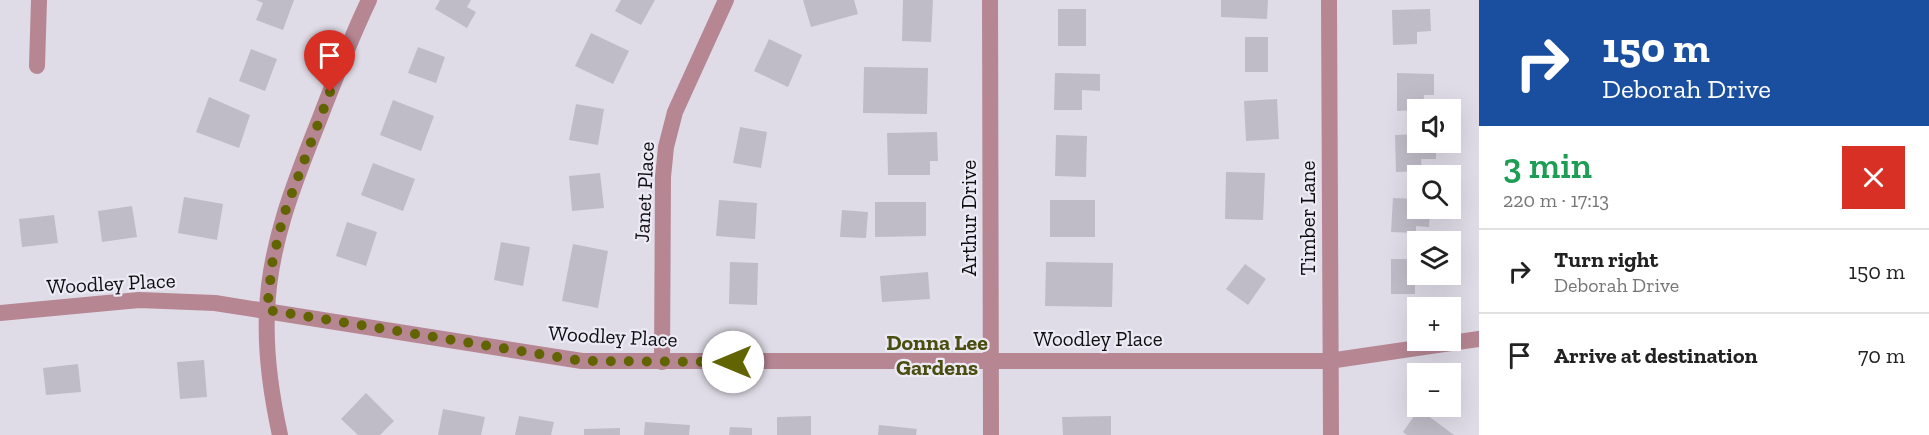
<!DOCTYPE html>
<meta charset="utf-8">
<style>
:root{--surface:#fff;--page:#f6f6f6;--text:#222;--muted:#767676;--line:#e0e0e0}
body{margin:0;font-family:"Zilla Slab",serif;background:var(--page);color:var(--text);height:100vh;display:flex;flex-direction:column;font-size:22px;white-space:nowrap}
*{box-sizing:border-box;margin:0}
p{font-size:20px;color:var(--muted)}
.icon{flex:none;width:33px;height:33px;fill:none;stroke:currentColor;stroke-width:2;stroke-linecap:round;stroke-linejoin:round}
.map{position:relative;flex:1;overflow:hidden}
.details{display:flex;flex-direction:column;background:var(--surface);width:450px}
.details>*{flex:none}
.hud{background:#1a4fa0;color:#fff;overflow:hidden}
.controls{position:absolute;left:1407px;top:99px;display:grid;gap:12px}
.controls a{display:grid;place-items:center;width:54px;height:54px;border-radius:0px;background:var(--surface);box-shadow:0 6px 24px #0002;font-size:30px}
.pin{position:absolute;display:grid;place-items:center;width:51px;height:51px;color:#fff;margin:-62px -26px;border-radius:50% 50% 50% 0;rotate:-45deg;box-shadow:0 0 6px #0007}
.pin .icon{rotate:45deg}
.me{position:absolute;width:66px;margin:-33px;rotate:270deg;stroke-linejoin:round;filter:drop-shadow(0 0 4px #0008)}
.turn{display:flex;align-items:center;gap:21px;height:126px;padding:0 24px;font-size:27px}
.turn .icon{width:78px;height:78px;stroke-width:2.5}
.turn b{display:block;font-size:42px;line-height:51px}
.round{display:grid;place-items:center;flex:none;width:63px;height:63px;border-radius:0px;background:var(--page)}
.headline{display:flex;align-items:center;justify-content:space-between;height:102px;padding:0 24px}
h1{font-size:36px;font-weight:600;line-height:45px;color:#1e9e55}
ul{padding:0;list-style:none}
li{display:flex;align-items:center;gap:18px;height:84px;padding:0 24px;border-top:2px solid var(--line)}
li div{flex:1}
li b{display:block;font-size:22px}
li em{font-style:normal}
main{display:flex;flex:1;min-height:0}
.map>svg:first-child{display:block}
</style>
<main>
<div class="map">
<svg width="1479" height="435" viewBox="0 0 1479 435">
<rect width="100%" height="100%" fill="#dfdce7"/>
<g fill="#bfbcc7">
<polygon points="256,0 294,0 283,30 256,20 263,3"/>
<polygon points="440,0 471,0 467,7 476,12 467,28 435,9"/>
<polygon points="621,0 655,0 641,25 615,11"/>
<polygon points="803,0 854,0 858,14 811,27"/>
<polygon points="903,0 933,0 931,42 902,41"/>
<polygon points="1221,0 1268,0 1267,19 1221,17"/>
<rect x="1058" y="9" width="28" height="37"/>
<polygon points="1430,9 1431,31 1417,32 1417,44 1393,45 1392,10"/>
<polygon points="591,33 629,51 613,84 575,66"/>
<rect x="1245" y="37" width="23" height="35"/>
<polygon points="769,39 802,55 788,87 754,71"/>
<polygon points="418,47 445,57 436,83 408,73"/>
<polygon points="251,49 277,59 265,91 239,81"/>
<polygon points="864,67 928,68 927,114 863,113"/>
<polygon points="1055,73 1100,74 1100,91 1082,90 1082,110 1054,110"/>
<polygon points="1397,73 1434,74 1434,95 1424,95 1423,110 1397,111"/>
<polygon points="209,97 250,115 239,148 196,132"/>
<polygon points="1277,99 1279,139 1246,141 1244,101"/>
<polygon points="393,100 434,116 421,151 380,135"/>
<polygon points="576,104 604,109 598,145 569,140"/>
<polygon points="740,127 767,132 761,168 733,163"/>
<polygon points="937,132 938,161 930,161 930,175 888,175 887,133"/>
<polygon points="1418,134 1418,142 1436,142 1436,159 1421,159 1422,171 1396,172 1395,135"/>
<polygon points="1056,135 1087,136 1086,177 1055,176"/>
<polygon points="373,163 415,179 403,211 361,195"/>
<polygon points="1226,172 1265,173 1263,220 1225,219"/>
<polygon points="600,173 604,208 572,211 569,176"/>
<polygon points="184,197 223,204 217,240 178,233"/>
<polygon points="1393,198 1418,199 1418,208 1430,208 1429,227 1416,226 1416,233 1391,232"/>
<polygon points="719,200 757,203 755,239 716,236"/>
<rect x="1050" y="200" width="45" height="37"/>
<polygon points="875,202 926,202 926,236 875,237"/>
<polygon points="132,206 137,237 102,242 98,211"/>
<polygon points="842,210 868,212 866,238 840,237"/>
<polygon points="54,215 58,243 22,247 19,219"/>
<polygon points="347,222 377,232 366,266 336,256"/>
<polygon points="501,242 530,247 523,286 494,280"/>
<polygon points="573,244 608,251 598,308 562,301"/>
<rect x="1391" y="259" width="24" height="35"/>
<polygon points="730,262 758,263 757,305 729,304"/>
<polygon points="1046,262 1113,263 1112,307 1045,306"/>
<polygon points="1245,264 1266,279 1248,305 1226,289"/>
<polygon points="928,272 930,299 882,302 880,276"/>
<polygon points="204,360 207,397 180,399 177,362"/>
<polygon points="78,364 81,392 46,395 43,368"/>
<polygon points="366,393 394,421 380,435 358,435 341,419"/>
<polygon points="443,409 485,417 481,435 438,435"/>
<polygon points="1419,409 1454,435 1407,435 1403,432"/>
<polygon points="519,416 554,422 551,435 515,435"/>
<polygon points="811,416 811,435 777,435 777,417"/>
<polygon points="1111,416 1111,435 1063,435 1062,417"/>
<polygon points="645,422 690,425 689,435 644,435"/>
<polygon points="879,425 917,429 916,435 878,435"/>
<polygon points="730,427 752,428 752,435 729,435"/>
<polygon points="620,428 620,435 584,435 584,429"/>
</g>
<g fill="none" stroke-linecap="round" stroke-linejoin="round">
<g stroke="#b68693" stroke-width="16">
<polyline points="990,0 991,435"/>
<polyline points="1329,0 1331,435"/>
<polyline points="37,66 39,0"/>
<polyline points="0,313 139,300 215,303 582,361 1329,361 1479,339"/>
<polyline points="662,362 663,177 666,147 675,112 726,0"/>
<path d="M280 435C271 394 265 354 267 312 269 246 294 183 318 123 334 81 350 40 369 0"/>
</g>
</g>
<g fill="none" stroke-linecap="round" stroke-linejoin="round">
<polyline stroke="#616400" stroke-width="10" stroke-dasharray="0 18" points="330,92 283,217 272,264 267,310 582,361 733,362"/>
</g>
<g text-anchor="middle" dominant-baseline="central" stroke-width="4.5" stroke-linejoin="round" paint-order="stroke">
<g font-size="21" fill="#0f0e11" stroke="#eceaf4">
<text transform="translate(644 192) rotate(-87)">Janet Place</text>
<text transform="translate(968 218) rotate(-90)">Arthur Drive</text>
<text transform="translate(1307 218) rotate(-90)">Timber Lane</text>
<text transform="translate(111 283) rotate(-3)">Woodley Place</text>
<text transform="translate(613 336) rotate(3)">Woodley Place</text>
<text x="1098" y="338">Woodley Place</text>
</g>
<g font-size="22" font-weight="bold" fill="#4a4d10" stroke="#eceaf4">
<text x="937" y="342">Donna Lee<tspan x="937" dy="25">Gardens</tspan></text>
</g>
</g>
</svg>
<div class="controls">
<a><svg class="icon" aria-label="sound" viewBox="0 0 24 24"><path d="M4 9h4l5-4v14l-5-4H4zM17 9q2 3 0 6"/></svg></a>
<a><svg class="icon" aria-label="search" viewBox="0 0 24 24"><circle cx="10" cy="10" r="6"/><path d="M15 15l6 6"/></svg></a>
<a><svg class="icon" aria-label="layers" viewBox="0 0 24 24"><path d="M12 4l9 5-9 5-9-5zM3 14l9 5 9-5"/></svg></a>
<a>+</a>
<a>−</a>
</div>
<div class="pin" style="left:330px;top:92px;background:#d93025"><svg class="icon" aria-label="arrive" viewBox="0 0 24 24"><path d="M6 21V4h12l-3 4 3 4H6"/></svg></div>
<svg class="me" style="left:733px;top:362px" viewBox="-20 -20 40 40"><circle r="19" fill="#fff"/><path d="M0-13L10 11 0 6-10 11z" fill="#616400"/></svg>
</div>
<section class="details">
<div class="hud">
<div class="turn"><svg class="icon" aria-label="right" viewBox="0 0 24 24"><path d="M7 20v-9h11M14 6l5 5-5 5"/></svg><div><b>150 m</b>Deborah Drive</div></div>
</div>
<div class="headline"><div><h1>3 min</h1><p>220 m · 17:13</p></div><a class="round" style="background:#d93025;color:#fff"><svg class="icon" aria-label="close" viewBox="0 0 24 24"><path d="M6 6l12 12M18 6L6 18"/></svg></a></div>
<ul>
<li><svg class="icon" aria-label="right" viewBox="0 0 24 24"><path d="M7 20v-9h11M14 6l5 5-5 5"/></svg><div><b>Turn right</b><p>Deborah Drive</p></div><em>150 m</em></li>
<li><svg class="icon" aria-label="arrive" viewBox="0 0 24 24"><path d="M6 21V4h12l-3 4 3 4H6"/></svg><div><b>Arrive at destination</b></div><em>70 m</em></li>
</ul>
</section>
</main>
